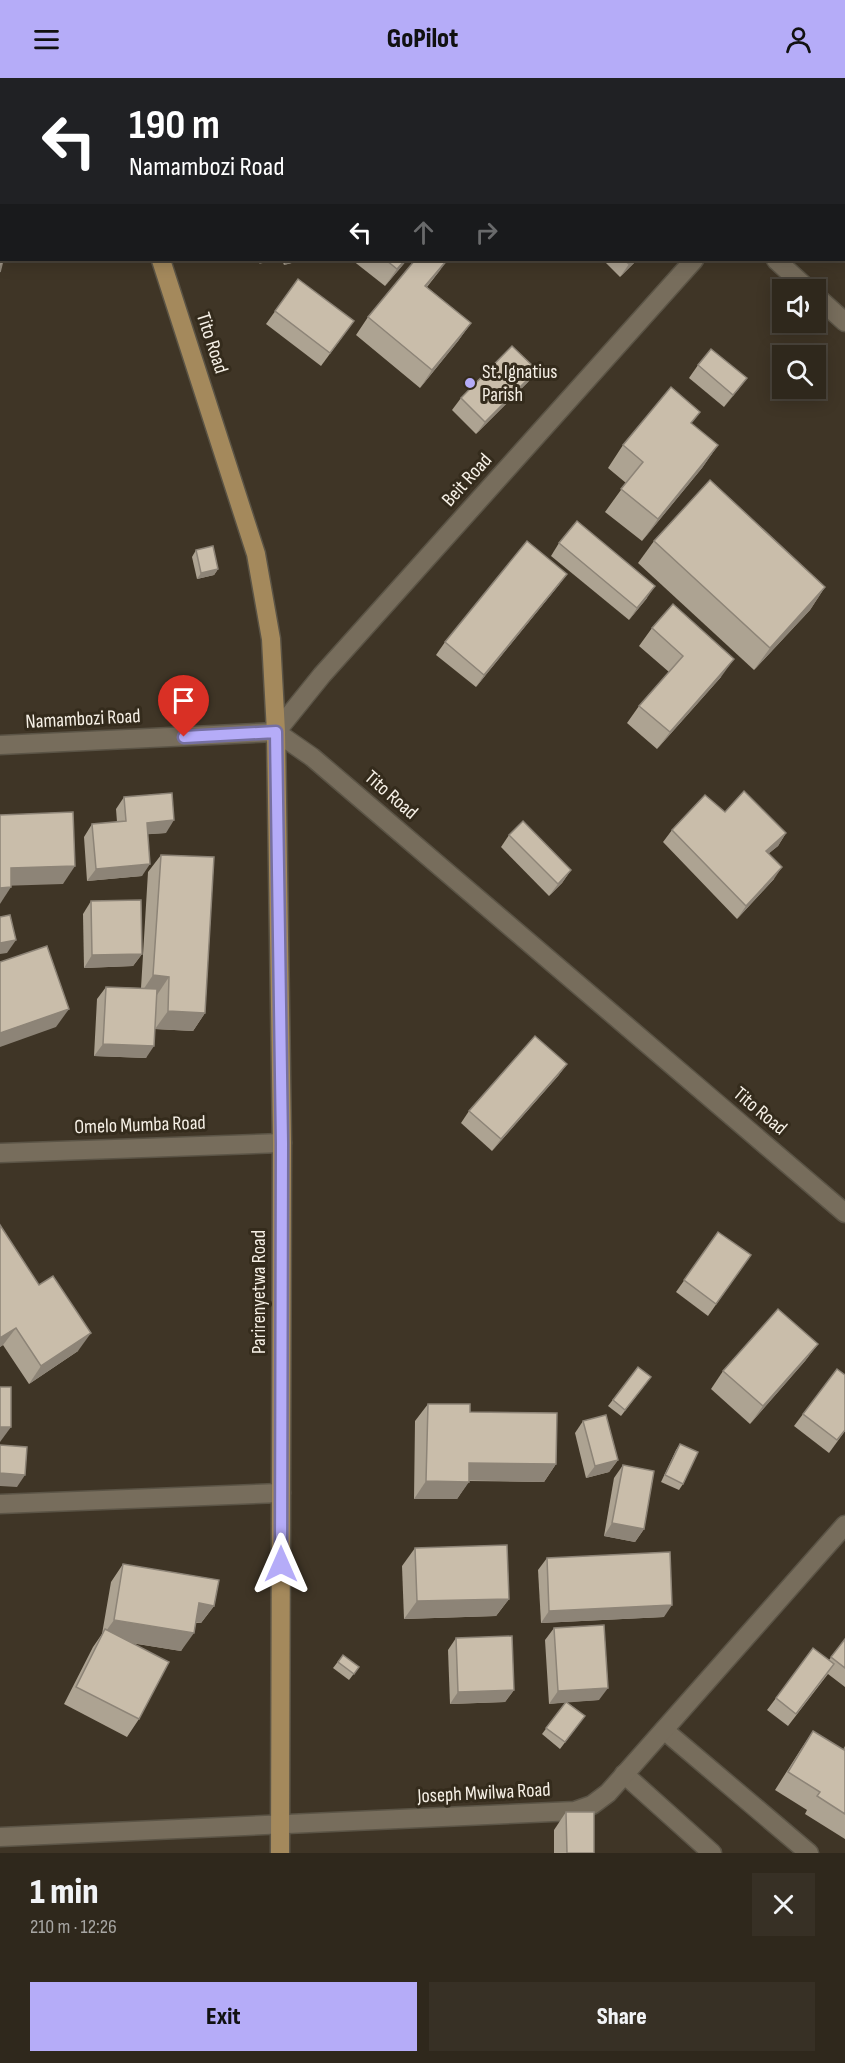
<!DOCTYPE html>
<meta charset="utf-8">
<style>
:root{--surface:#2f281c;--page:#373025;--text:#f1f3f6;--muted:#a7a6a3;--line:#4a443b;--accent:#b5acf8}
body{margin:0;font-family:"Sofia Sans Condensed",sans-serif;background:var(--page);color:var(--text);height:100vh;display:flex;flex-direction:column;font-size:22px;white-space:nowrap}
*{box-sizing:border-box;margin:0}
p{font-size:20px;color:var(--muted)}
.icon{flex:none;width:33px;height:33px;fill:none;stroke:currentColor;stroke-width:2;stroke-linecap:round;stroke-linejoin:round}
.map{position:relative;height:1775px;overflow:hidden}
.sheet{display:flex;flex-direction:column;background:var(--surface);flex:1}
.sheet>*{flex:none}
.top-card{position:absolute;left:0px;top:0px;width:846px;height:183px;box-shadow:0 3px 15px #0003,0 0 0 2px var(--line);background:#202124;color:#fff;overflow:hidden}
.buttons{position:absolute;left:772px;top:201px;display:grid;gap:12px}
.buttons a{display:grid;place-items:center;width:54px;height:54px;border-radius:0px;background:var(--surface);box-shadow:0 3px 15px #0003,0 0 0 2px var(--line);font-size:30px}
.pin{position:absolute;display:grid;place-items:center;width:51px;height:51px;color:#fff;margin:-62px -26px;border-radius:50% 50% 50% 0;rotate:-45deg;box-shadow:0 0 6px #0007}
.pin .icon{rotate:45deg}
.me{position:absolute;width:66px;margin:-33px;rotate:0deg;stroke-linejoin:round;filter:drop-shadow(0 0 4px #0008)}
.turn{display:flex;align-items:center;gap:21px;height:126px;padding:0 30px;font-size:27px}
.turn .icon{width:78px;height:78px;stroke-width:2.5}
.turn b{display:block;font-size:42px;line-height:51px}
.lanes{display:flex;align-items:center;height:57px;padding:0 30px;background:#0003;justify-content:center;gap:30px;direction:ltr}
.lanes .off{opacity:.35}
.round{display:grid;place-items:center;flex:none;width:63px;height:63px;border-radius:0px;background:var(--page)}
.headline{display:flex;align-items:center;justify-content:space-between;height:102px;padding:0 30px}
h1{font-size:36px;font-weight:800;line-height:45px}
.primary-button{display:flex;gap:12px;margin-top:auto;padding:12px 30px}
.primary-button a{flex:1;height:69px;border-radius:0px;background:var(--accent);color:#111;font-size:24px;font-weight:800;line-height:69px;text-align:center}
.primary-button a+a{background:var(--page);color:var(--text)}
header{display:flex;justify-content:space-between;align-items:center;height:78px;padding:0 30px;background:var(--accent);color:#111;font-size:27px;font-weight:800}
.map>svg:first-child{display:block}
</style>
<header><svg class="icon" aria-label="menu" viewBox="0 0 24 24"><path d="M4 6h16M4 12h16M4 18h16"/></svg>GoPilot<svg class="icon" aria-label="person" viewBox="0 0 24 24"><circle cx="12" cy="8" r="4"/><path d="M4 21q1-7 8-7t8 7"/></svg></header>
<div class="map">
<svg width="845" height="1775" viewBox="0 0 845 1775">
<rect width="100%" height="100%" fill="#3f3526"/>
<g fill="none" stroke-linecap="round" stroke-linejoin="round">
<g stroke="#5b5446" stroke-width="21">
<g id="minor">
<polyline points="844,15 845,14"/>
<polyline points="776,182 809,212"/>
<polyline points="816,218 845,244"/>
<polyline points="276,654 312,679 845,1135"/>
<polyline points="276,654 322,597 694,182"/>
<polyline points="0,667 276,654"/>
<polyline points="0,1075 282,1065"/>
<polyline points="0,1426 281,1415"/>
<polyline points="664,1652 809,1775"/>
<polyline points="624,1696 712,1775"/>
<polyline points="0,1759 575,1733 592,1727 608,1715 845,1447"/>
</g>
</g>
<g stroke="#5b5446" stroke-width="21">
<g id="major">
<polyline points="101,0 102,2"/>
<polyline points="161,182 256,476 271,561 276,654 282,1065 280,1775"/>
</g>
</g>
<use href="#minor" stroke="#776d5c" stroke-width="18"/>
<use href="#major" stroke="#a4895c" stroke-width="18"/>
</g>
<g fill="#ada392">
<polygon points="637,0 652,0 651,2 639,2"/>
<polygon points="718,0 794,0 793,2 717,2"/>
<polygon points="282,182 303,182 284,187"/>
<polygon points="352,182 407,182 385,208"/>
<polygon points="603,182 637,182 620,199"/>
<polygon points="441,191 427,209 471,245 458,263 420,310 356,257 368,239"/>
<polygon points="298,201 354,243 321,288 266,246"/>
<polygon points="698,287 747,300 724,329 689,300"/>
<polygon points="537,292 528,304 476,356 452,332 461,320"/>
<polygon points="692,346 718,367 702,390 642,463 605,434 626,405 608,390 623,367"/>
<polygon points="654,463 825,509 810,532 754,592 638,485"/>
<polygon points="559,465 647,520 629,542 551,478"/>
<polygon points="196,472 218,491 214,497 197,501 192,479"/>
<polygon points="567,496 558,508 476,609 436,577 445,564"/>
<polygon points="652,550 721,599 657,671 627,645 639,628 669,594 639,568"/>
<polygon points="124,719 166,755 148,756 142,798 87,803 84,759 92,746 117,744 116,731"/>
<polygon points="725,734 786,755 778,768 769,775 774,801 737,841 663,764 672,752"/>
<polygon points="509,757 571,792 562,805 549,818 501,769"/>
<polygon points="161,777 205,935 193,953 155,951 146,980 94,978 97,921 106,909 141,910 148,794"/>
<polygon points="91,823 142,876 133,888 84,890 83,836"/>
<polygon points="567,986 558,998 492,1073 461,1045 469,1033"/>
<polygon points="0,1147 78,1273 29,1306 3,1267 0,1269"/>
<polygon points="718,1154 751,1177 708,1238 676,1214"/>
<polygon points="818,1266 805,1283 750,1346 711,1311 723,1293"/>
<polygon points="638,1289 651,1299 621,1338 608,1328"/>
<polygon points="428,1326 470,1334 556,1386 544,1404 469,1403 457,1421 414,1421 415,1343"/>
<polygon points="803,1336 845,1353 829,1375 794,1348"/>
<polygon points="583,1343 618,1382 609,1394 586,1400 575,1355"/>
<polygon points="680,1366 683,1406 679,1412 661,1404 676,1372"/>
<polygon points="623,1387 644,1451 635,1464 604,1458 614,1400"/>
<polygon points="415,1470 509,1521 496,1538 404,1541 402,1488"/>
<polygon points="547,1480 664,1539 541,1545 538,1492"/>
<polygon points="123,1486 214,1528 201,1545 196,1545 181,1573 131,1565 139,1641 127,1659 64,1626 93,1569 102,1556 111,1504"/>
<polygon points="554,1550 599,1622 567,1624 585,1638 560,1671 542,1656 566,1624 549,1626 545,1562"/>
<polygon points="456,1560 514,1612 505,1624 450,1626 448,1572"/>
<polygon points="845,1561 845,1609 828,1596 788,1648 767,1632 776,1620 829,1582"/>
<polygon points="343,1577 359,1589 349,1602 333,1590"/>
<polygon points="813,1653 843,1672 845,1668 845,1761 805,1736 807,1732 775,1712 801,1671"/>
<polygon points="566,1734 594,1775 554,1775 554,1752"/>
</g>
<g fill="#8d8477">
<polygon points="262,182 274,182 259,186"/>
<polygon points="287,182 303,182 284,187"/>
<polygon points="405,182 407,182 385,208 397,191"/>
<polygon points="447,182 448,182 441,191 413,225 425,208"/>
<polygon points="634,182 637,182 620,199 629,186"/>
<polygon points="471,245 458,263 420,310 432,292"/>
<polygon points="537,292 528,304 476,356 485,344"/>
<polygon points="747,300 738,312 724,329 733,317"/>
<polygon points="718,367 702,390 642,463 658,441"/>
<polygon points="218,491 214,497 197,501 201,495"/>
<polygon points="567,496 558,508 476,609 484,597"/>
<polygon points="655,508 647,520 629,542 637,530"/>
<polygon points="825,509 810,532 754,592 770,570"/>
<polygon points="734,581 721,599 657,671 670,654"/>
<polygon points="174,742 166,755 138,757 147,745"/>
<polygon points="786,755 778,768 757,785 766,773"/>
<polygon points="150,786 142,798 87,803 96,791"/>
<polygon points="75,788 63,806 0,808 11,790"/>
<polygon points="782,789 774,801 737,841 746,828"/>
<polygon points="571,792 562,805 549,818 558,806"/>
<polygon points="11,809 0,826 0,810"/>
<polygon points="16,862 7,875 0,876 0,865"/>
<polygon points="142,876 133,888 84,890 92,877"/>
<polygon points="153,897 169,899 157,917 141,915"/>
<polygon points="69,931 56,949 0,969 0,955"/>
<polygon points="168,933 205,935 193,953 155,951"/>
<polygon points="103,966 154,968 146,980 94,978"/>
<polygon points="567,986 558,998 492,1073 501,1061"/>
<polygon points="16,1250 3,1267 0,1269 0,1260"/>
<polygon points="91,1255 78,1273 29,1306 41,1288"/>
<polygon points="818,1266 805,1283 750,1346 763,1328"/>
<polygon points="0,1349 11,1349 0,1364"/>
<polygon points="618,1382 609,1394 586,1400 595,1388"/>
<polygon points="469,1385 556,1386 544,1404 457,1402"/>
<polygon points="0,1395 25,1397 17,1409 0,1408"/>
<polygon points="426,1403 469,1404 457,1421 414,1421"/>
<polygon points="612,1445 644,1451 635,1464 604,1458"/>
<polygon points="509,1521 496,1538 404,1541 417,1523"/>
<polygon points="199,1525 214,1528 201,1545 186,1543"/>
<polygon points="672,1527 664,1539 541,1545 549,1533"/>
<polygon points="114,1542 194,1555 181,1573 101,1560"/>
<polygon points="608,1610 599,1622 549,1626 558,1613"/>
<polygon points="514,1612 505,1624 450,1626 458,1614"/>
</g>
<g fill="#c9bdaa" stroke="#8d8477" stroke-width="1.5">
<polygon points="519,0 616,0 618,2 518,2"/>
<polygon points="727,0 792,0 791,2 729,2"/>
<polygon points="0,177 2,178 2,182 3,182 0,194"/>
<polygon points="386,182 405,182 397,191"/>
<polygon points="415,182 447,182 425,208 471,245 432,292 368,239"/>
<polygon points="624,182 634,182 629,186"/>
<polygon points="298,201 354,243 330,275 275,233"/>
<polygon points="512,268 537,292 485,344 461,320"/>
<polygon points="711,271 747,300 733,317 698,287"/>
<polygon points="671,309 700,334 691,345 718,367 658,441 621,411 643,384 623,367"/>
<polygon points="710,402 825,509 770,570 654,463"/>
<polygon points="577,443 655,508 637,530 559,465"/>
<polygon points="527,463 567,496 484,597 445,564"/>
<polygon points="213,468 218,491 201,495 196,472"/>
<polygon points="673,526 734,581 670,654 639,628 683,578 652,550"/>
<polygon points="744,713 786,755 766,773 782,789 746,828 672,752 705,717 725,734"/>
<polygon points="172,715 174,742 147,745 150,786 96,791 92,746 126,743 124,719"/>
<polygon points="73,734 75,788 11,790 11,809 0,810 0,737"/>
<polygon points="523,743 571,792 558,806 509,757"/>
<polygon points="161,777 214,779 205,935 168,933 169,899 153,897"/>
<polygon points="141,822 142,876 92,877 91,823"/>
<polygon points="10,837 16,862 0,865 0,839"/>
<polygon points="47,868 69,931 0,955 0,884"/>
<polygon points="106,909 157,911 154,968 103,966"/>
<polygon points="535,958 567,986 501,1061 469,1033"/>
<polygon points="0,1147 39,1207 53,1198 91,1255 41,1288 16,1250 0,1260"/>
<polygon points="718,1154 751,1177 716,1226 684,1202"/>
<polygon points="778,1231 818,1266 763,1328 723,1293"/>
<polygon points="638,1289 651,1299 625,1332 613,1322"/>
<polygon points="837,1291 845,1297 845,1352 837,1362 803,1336"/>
<rect x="0" y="1309" width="11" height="40"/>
<polygon points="428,1326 470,1326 470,1334 557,1335 556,1386 469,1385 469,1404 426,1403"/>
<polygon points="606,1337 618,1382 595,1388 583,1343"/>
<polygon points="680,1366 698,1374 683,1406 665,1397"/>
<polygon points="0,1367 27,1369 25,1397 0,1395"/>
<polygon points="623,1387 654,1393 644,1451 612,1445"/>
<polygon points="507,1467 509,1521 417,1523 415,1470"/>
<polygon points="670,1474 672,1527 549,1533 547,1480"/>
<polygon points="123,1486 219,1502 214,1528 199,1525 194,1555 114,1542"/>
<polygon points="604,1547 608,1610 558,1613 554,1550"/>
<polygon points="105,1551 169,1584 139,1641 76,1609"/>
<polygon points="512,1558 514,1612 458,1614 456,1560"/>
<polygon points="845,1561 845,1590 831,1579"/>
<polygon points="813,1570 834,1586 796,1636 776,1620"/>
<polygon points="343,1577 359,1589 354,1596 338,1584"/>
<polygon points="566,1624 585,1638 565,1664 546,1650"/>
<polygon points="813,1653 844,1672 845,1670 845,1736 817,1718 820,1714 788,1694"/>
<polygon points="566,1734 594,1734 594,1775 567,1775"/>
</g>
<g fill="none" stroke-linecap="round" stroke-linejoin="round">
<g stroke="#7670a1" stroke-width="15">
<polyline id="route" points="184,659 276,654 282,1065 281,1486"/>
</g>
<use href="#route" stroke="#b5acf8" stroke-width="10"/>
</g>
<circle fill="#b5acf8" stroke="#342b1c" stroke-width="2" cx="470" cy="305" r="6"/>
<g text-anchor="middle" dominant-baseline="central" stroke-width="6" stroke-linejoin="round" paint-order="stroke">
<g font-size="20" fill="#f6f0e6" stroke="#342b1c">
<text transform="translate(212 265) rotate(72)">Tito Road</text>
<text transform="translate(467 402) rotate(-48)">Beit Road</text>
<text transform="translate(83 641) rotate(-3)">Namambozi Road</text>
<text transform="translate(391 717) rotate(41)">Tito Road</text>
<text transform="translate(760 1033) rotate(40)">Tito Road</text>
<text transform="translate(140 1047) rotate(-2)">Omelo Mumba Road</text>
<text transform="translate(259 1214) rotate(-90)">Parirenyetwa Road</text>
<text transform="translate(484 1715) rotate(-3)">Joseph Mwilwa Road</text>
</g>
<g font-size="20" fill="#f6f0e6" stroke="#342b1c" text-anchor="start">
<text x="482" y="294">St. Ignatius<tspan x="482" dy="23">Parish</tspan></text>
</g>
</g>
</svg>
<div class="buttons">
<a><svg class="icon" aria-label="sound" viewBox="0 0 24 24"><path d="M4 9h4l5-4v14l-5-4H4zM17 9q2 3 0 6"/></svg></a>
<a><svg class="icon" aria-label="search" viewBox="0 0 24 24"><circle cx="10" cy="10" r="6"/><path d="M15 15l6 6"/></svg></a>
</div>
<div class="pin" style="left:184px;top:659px;background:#d93025"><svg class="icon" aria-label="arrive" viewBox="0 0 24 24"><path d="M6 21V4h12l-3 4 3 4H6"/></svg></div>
<svg class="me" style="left:281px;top:1486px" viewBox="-20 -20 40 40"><path d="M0-17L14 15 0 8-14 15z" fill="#b5acf8" stroke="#fff" stroke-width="4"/></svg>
<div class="top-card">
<div class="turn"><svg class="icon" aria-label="left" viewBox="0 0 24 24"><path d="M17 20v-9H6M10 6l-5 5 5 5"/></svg><div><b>190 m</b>Namambozi Road</div></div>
<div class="lanes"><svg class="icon" aria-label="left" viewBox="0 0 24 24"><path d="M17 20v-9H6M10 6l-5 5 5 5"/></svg><svg class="icon off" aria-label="ahead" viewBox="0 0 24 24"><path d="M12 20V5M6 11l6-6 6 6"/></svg><svg class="icon off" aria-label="right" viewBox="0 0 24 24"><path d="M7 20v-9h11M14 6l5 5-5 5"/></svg></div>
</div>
</div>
<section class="sheet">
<div class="headline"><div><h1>1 min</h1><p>210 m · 12:26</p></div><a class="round"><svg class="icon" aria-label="close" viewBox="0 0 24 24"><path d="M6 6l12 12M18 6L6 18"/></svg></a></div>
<div class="primary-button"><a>Exit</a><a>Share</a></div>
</section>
